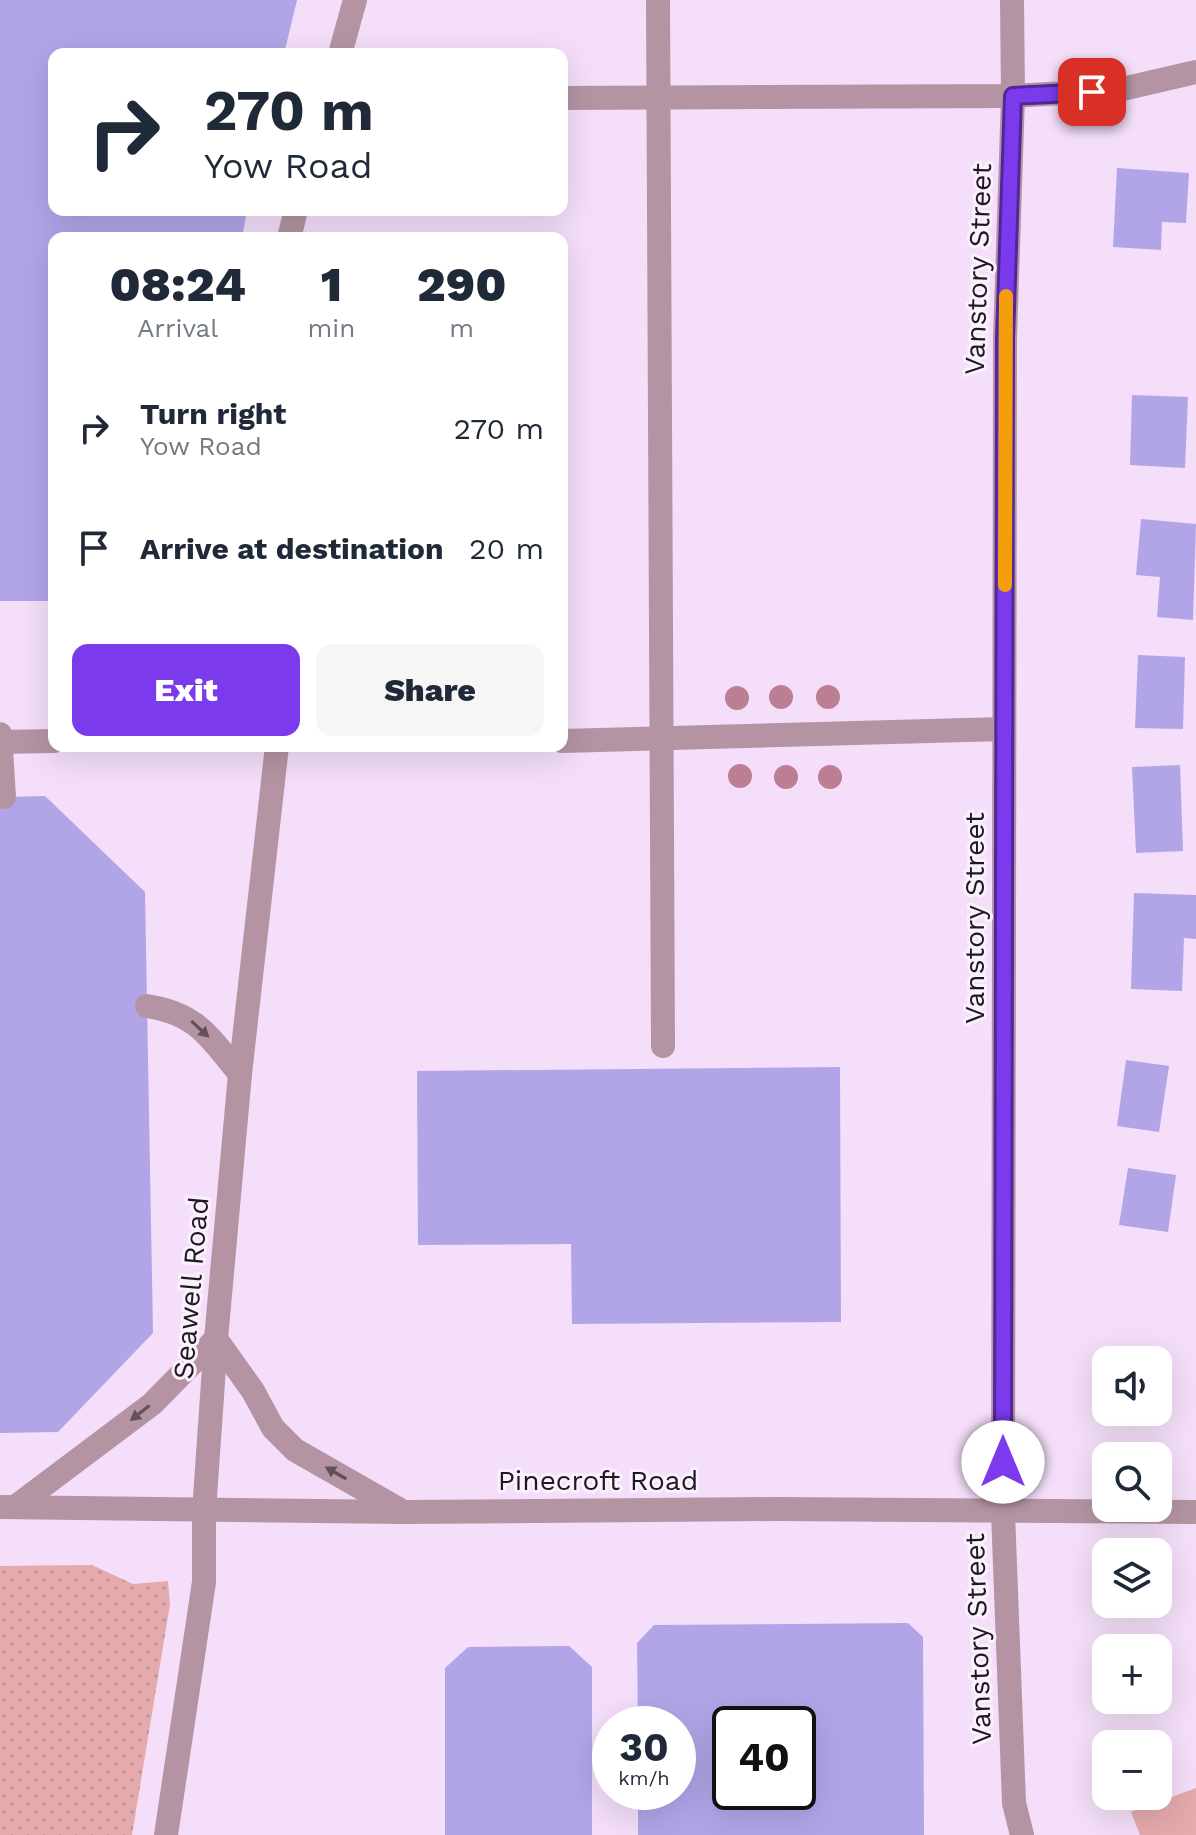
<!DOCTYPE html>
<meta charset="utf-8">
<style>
:root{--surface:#fff;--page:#f6f6f7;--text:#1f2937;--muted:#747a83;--accent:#7c3aed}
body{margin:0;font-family:"Work Sans",sans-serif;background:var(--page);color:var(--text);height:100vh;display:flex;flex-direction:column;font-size:30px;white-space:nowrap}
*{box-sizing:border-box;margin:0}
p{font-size:26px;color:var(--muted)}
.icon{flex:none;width:44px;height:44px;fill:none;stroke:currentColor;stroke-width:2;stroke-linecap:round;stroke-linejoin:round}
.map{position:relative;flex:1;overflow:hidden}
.side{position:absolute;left:48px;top:232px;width:520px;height:520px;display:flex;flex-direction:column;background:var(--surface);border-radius:16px;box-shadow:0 8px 32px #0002}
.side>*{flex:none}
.top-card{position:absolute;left:48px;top:48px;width:520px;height:168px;border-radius:16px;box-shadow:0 8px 32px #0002;background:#fff;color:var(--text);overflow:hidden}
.fabs{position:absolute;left:1092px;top:1346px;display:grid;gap:16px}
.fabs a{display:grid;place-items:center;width:80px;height:80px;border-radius:16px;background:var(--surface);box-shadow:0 8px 32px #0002;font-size:40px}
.speed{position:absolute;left:592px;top:1706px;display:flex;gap:16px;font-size:40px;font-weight:700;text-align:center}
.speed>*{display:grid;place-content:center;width:104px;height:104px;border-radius:50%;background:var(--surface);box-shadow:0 8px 32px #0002;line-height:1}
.speed small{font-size:20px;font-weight:400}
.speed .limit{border:4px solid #111;border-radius:12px;background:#fff;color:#111}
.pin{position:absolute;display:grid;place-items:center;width:68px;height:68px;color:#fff;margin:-34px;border-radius:16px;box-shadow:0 4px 12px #0006}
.me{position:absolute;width:88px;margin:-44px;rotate:0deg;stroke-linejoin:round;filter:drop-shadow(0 0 6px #0008)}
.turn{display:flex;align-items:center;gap:28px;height:168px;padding:0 24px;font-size:36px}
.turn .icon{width:104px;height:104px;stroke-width:2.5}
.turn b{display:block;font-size:56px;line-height:68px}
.eta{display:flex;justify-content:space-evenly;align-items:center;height:136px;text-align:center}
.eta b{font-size:48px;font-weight:800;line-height:56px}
.cta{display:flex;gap:16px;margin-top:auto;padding:16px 24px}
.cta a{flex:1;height:92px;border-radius:16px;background:var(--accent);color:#fff;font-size:32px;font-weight:800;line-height:92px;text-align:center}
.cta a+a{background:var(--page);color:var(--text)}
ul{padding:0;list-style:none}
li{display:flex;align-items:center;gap:24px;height:120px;padding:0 24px}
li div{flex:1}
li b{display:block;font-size:30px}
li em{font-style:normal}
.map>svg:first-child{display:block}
</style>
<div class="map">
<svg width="1196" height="1835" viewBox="0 0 1196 1835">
<defs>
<pattern id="grass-dots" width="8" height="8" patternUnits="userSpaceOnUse" patternTransform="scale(2)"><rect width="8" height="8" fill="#e4aaac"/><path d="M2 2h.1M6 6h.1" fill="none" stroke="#c39294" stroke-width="1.8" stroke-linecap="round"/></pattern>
</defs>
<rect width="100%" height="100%" fill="#f4def9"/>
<polygon fill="url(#grass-dots)" points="92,1565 133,1584 168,1581 170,1604 132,1835 0,1835 0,1566"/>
<polygon fill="#e4aaac" points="1196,1788 1196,1835 1140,1835 1131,1812"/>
<g fill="#b1a5e8" fill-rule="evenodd">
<polygon points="0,0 297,0 284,54 54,54 54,210 247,210 242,238 54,238 54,601 0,601"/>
<polygon points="1117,168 1189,173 1186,223 1162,222 1161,250 1113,247"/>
<polygon points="1132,395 1188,397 1185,468 1130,465"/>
<polygon points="1141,519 1196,524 1193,620 1157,617 1160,577 1136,575"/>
<polygon points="1138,655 1185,657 1183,729 1135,728"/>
<polygon points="1180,765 1183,851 1136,853 1132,767"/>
<polygon points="45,796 145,892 153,1333 58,1432 0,1433 0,797"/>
<polygon points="1134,893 1196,895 1196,939 1184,938 1182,991 1131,989"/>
<polygon points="1126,1060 1169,1066 1159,1132 1117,1126"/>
<polygon points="840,1067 841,1322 572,1324 571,1244 418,1245 417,1071"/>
<polygon points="1128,1168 1176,1175 1168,1232 1119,1225"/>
<path d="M908 1623 923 1637 924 1835H638V1792H678V1724H638L637 1643 654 1625ZM730 1724H798V1792H730Z"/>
<polygon points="569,1646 592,1667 592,1835 445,1835 445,1668 468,1647"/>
</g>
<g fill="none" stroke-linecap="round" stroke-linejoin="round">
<g stroke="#b494a3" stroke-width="24">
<polyline points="658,0 663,1046"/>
<polyline points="1012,0 1013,96 1005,339 1003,1512 1014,1803 1022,1835"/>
<polyline points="340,54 355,0"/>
<polyline points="562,98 1013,96 1118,90 1196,72"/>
<polyline points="289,238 296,210"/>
<polyline points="0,734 4,797"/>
<polyline points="562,741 1004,729"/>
<polyline points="0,742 54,741"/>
<path d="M147 1006C198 1014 209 1037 240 1074"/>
<polyline points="216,1339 253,1391 273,1428 295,1450 400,1510"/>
<polyline points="0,1507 403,1512 778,1509 1196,1512"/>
<polyline points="15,1507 152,1404 216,1339"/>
<polyline points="166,1835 204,1582 204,1511 216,1339 240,1074 277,746"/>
</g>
</g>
<g fill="#bb7e92">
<circle cx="781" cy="697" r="12"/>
<circle cx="828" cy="697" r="12"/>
<circle cx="737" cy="698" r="12"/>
<circle cx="740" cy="776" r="12"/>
<circle cx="786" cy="777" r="12"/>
<circle cx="830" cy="777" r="12"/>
</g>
<defs><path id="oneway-solid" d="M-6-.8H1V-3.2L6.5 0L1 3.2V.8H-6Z" transform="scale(2)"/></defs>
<g fill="#62505c">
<use href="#oneway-solid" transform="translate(200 1029) rotate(43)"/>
<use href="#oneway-solid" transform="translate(140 1413) rotate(142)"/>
<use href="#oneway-solid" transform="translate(336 1473) rotate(-150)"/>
</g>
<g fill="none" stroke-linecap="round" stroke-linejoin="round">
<g stroke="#51269a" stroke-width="20">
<polyline id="route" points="1003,1462 1005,339 1013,96 1092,92"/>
</g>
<use href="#route" stroke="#7c3aed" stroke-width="14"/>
<polyline stroke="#f59e0b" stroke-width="14" points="1005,585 1006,296"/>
</g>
<g text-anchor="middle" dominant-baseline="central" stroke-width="6" stroke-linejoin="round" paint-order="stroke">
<g font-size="28" fill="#1f1821" stroke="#faf1fc">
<text transform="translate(978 269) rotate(-88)">Vanstory Street</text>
<text transform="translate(974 918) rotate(-90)">Vanstory Street</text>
<text transform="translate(191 1288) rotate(-85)">Seawell Road</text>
<text x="598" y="1480">Pinecroft Road</text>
<text transform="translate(978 1639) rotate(-92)">Vanstory Street</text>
</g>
</g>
</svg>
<div class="fabs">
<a><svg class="icon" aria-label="sound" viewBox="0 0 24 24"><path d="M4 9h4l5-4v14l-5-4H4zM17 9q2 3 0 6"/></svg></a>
<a><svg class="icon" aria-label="search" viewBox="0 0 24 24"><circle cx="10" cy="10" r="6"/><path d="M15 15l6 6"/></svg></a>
<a><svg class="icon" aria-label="layers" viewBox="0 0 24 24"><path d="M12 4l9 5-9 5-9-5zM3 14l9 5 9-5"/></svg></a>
<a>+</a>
<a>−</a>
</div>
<div class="speed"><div>30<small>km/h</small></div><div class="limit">40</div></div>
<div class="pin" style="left:1092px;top:92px;background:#d93025"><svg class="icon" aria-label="arrive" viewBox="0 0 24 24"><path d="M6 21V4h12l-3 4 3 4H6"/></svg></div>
<svg class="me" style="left:1003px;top:1462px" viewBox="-20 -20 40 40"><circle r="19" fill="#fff"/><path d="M0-13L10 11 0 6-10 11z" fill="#7c3aed"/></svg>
<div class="top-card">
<div class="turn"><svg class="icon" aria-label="right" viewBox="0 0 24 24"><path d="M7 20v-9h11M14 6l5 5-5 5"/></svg><div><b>270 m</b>Yow Road</div></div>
</div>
<section class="side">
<div class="eta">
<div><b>08:24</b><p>Arrival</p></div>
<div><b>1</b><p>min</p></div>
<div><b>290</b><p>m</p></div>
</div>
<ul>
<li><svg class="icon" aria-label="right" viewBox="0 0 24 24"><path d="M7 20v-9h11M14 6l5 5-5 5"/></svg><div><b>Turn right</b><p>Yow Road</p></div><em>270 m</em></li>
<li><svg class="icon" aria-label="arrive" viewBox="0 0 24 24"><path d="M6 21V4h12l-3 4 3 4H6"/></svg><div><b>Arrive at destination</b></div><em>20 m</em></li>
</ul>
<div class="cta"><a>Exit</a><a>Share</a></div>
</section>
</div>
